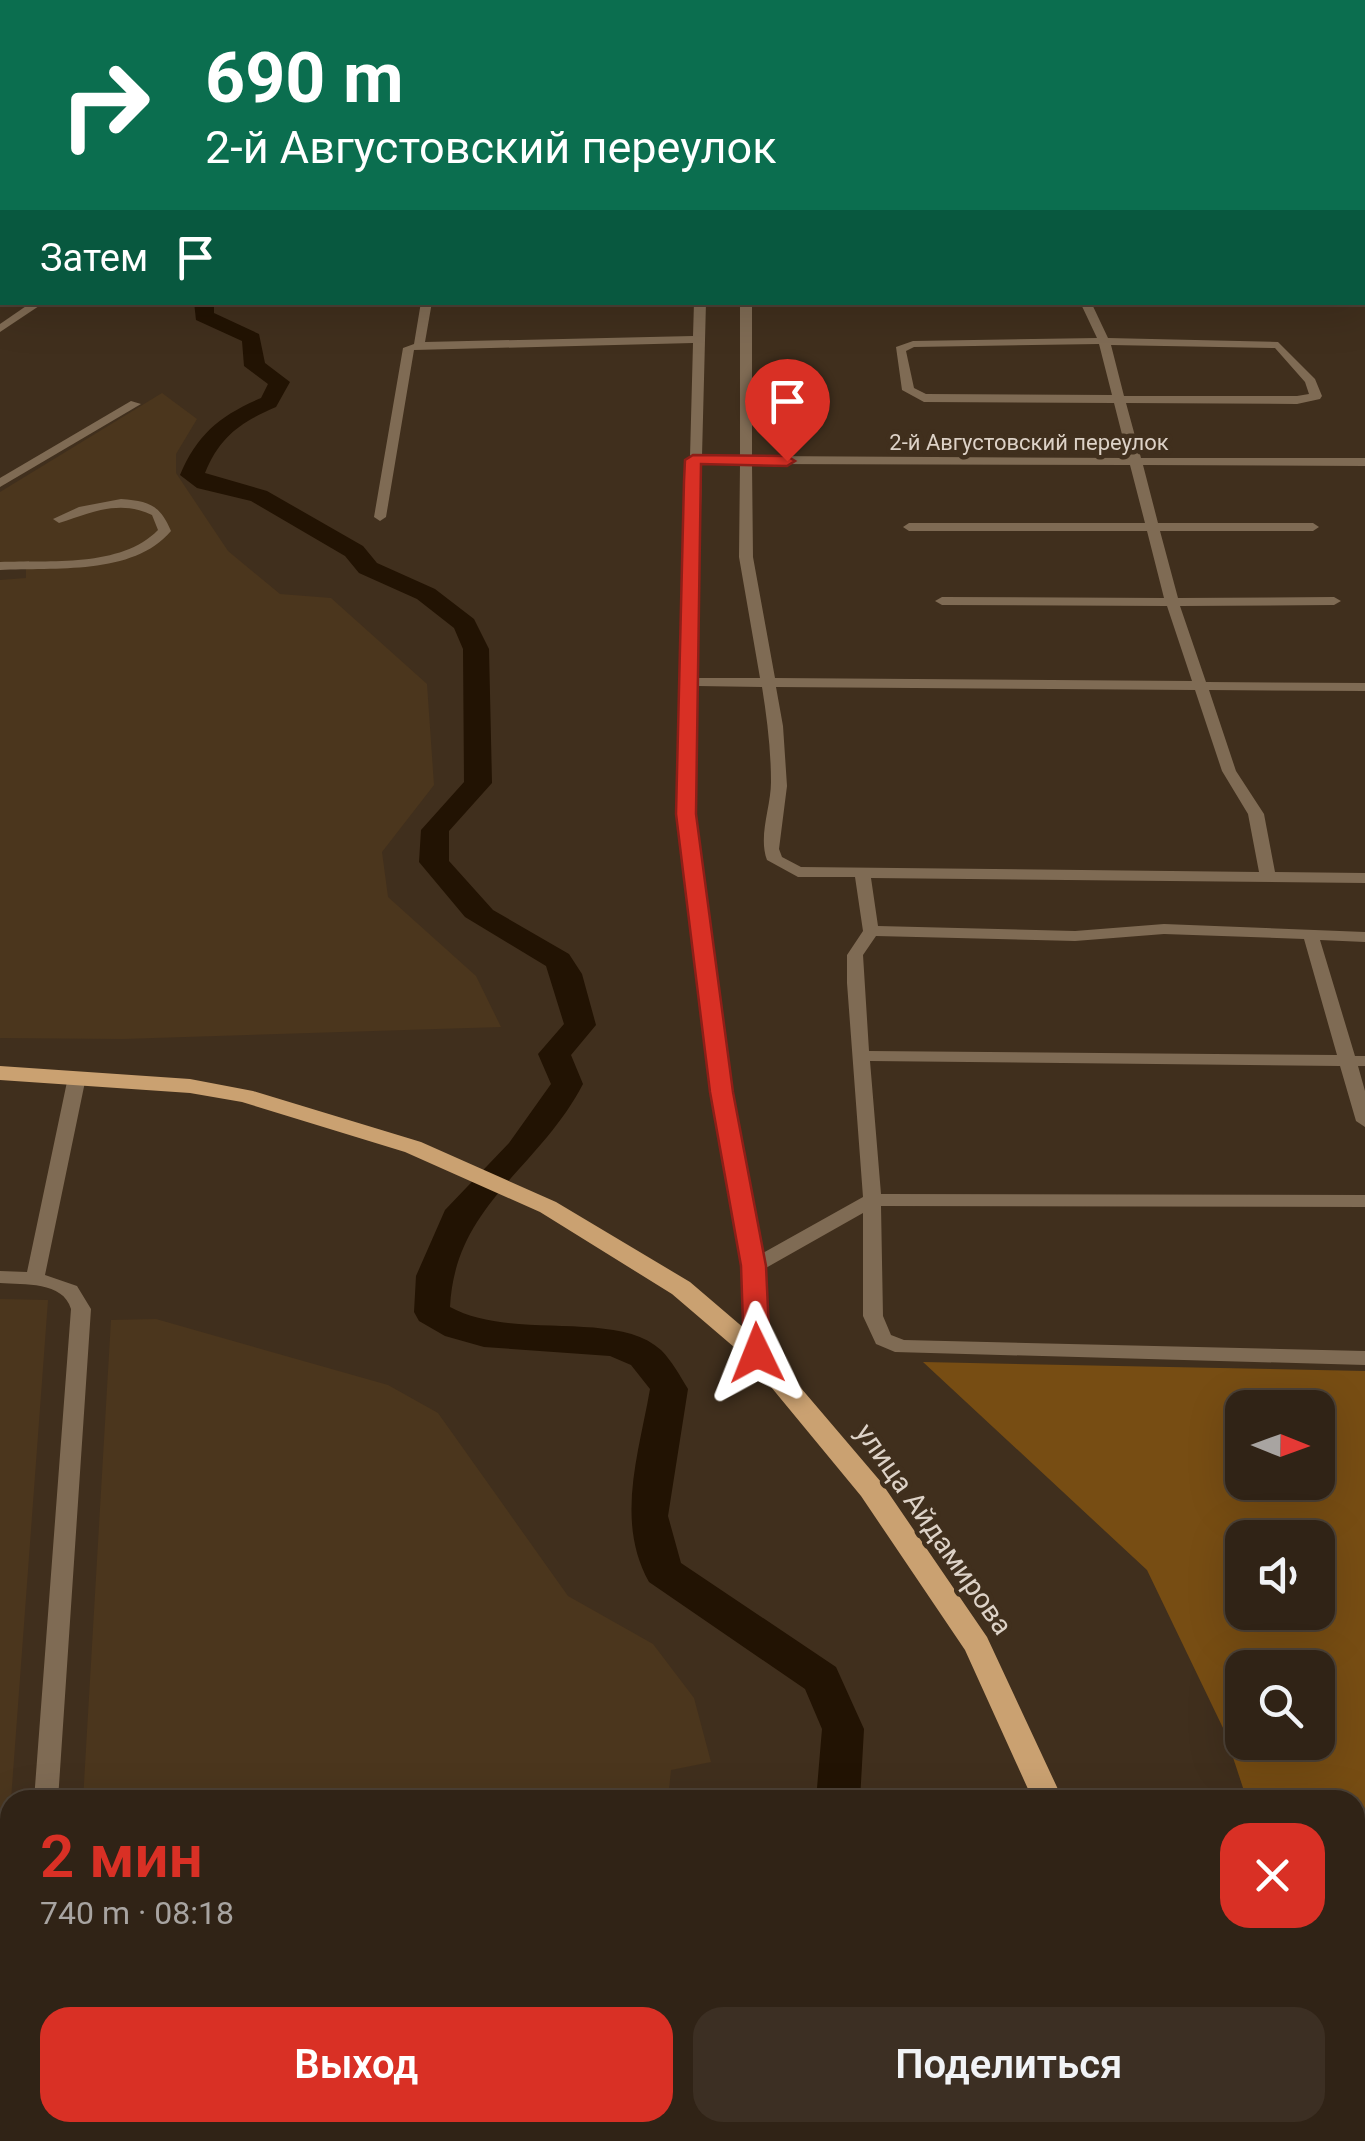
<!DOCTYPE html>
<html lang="ru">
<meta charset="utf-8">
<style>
:root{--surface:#302316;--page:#3c2f23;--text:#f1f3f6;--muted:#a8a4a1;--line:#4b4035;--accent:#d93025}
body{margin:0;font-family:Roboto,sans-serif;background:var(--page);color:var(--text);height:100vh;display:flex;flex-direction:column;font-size:38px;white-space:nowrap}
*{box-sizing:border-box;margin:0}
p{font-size:32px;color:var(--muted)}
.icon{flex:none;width:55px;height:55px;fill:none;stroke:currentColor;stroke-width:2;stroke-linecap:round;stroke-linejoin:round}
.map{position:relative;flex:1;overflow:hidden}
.side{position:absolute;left:0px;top:1790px;width:1365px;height:352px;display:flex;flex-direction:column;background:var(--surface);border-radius:30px 30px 0 0;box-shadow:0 10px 40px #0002,0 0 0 2px var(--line)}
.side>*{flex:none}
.hud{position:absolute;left:0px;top:0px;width:1365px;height:305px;box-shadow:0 10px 40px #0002,0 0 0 2px var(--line);background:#0b6e4f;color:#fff;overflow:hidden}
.needle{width:65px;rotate:91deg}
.tools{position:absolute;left:1225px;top:1390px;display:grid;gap:20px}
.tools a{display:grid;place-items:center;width:110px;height:110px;border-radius:20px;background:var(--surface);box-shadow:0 10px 40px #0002,0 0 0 2px var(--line);font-size:50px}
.pin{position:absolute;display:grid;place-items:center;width:85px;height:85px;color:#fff;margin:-102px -42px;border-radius:50% 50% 50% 0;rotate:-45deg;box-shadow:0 0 10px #0007}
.pin .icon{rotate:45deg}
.me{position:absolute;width:110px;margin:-55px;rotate:358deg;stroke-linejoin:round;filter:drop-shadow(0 0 8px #0008)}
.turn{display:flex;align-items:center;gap:35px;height:210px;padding:0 40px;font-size:45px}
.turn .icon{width:130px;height:130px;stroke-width:2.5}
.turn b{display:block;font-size:70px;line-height:85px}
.then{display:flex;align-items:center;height:95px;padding:0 40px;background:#0003;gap:20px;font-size:38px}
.round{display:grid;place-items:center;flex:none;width:105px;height:105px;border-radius:30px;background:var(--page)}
.overview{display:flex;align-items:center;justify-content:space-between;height:170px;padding:0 40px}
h1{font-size:60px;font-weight:600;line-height:75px;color:var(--accent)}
.primary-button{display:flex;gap:20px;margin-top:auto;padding:20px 40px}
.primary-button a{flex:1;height:115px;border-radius:30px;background:var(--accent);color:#fff;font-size:40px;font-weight:600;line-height:115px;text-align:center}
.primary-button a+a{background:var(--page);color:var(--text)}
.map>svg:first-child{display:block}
</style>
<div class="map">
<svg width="1365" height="2141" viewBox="0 0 1365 2141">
<rect width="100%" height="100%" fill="#402f1d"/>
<g fill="#4b361d">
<polygon points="162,393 197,419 176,454 176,473 228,551 280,594 331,598 427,684 434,785 382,852 388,897 476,976 501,1027 123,1039 0,1038 0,580 26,578 26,562 0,563 0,492"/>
<polygon points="0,1299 48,1300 0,1948"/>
<polygon points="156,1319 388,1385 438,1413 568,1596 653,1644 694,1698 711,1762 671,1770 668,1800 83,1800 111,1320"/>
<polygon points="64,2133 64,2132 635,2133 634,2141 64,2141"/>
</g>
<path fill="#774d13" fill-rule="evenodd" d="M923 1362 1365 1371V2141H1360L1355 2127V1800H1247L1224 1730 1147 1570ZM1242 1408H1318V1482H1242ZM1242 1538H1318V1612H1242ZM1242 1668H1318V1742H1242Z"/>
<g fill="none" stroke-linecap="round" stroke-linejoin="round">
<g fill="#221303" fill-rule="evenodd">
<path d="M194 302H214V313L259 334 265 363 290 382 276 407C241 422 220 436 205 473L267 491 363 546 377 563 435 589 474 619 489 649 492 783 449 831V861L493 910 569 954 582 974 596 1025 571 1055 583 1084C539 1169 455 1204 450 1307 511 1341 617 1309 661 1350 672 1361 680 1376 688 1389L668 1516 681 1563 836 1667 864 1729 860 1800H816L822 1729 805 1689 649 1582C615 1521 639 1453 650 1389L631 1365 610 1356 484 1347 445 1336 419 1321 414 1312 416 1276 445 1210 509 1143 551 1084 538 1054 564 1024 546 966 465 917 419 862 421 830 464 782 463 649 454 628 417 599 359 573 345 556 251 501 197 488 180 475C197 434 221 415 261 398L268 384 244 366 242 341 196 320Z"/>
<polygon points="731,2132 782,2132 778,2141 727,2141"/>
</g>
<g fill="#7f6b54" fill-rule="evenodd">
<polygon points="1059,0 1067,0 1068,2 1060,2"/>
<rect x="1362" y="20" width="3" height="6"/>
<rect x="1362" y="59" width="3" height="6"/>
<rect x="1362" y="86" width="3" height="6"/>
<polygon points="2,93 2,99 0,100 0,94"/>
<rect x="1362" y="120" width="3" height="6"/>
<rect x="1362" y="165" width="3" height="6"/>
<polygon points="0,202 2,202 2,209 0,210"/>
<rect x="1362" y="290" width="3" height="6"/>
<polygon points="32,302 45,302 0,332 0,324"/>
<path d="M421 302H432L425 342 693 336 694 302H706L702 456H740V302H752V456L1128 458 1114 403 924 402 902 390 896 347 913 341 1097 338 1080 302H1091L1108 338 1278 342 1315 379 1322 396 1320 399 1297 404 1126 403 1141 458H1365V466L1143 465 1158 523H1313L1319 527 1313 531H1160L1178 598 1334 597 1341 601 1334 605 1180 606 1206 682 1365 683V691L1209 690 1236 771 1264 814 1275 872 1365 873V883L871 878 878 926 1075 931 1164 924 1365 932V942L1320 940 1355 1056H1365V1066H1358L1365 1091V1127L1356 1121 1340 1066 870 1061 881 1194 1365 1195V1207L881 1206 883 1316 891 1335 904 1340 1365 1351V1365L895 1352 876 1344 863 1316V1213L764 1269 767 1353 764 1358H750L747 1353 744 1266 712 1093 678 815 689 463 687 460 690 457 693 343 414 350 386 517 380 521 374 517 403 348 414 344ZM1099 344 1112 395 926 394 914 388 906 351 914 347ZM1111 345 1275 348 1305 382 1309 394 1297 396H1124ZM702 464H740L739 557 760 678H697ZM752 464 1130 465 1145 523H909L903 527 909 531H1147L1164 598 942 597 935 601 942 605 1167 606 1192 681 775 678 753 557ZM697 686 762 687C767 718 771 750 771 782 771 807 758 836 767 860L798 877H855L863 931 847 955V983L863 1197 761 1254 730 1093 694 815ZM776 687 1195 690 1222 771 1248 814 1259 872 801 867 782 857 779 849 787 786 783 726ZM1164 934 1304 939 1337 1055 869 1051 863 955 876 936 1075 941Z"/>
<polygon points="131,401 141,404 0,487 0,478"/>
<path d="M121 499C149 501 160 505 171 531 133 576 54 567 0 570V562C49 560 121 568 158 530L152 515C119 499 91 513 59 523L53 519 79 507Z"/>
<path d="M77 1072 86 1077 45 1275 77 1286 91 1309 58 1800H34L71 1309C63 1281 24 1285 0 1283V1271L27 1272 68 1077Z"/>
<polygon points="10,2129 10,2132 35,2132 34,2141 8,2141"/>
</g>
<g fill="#caa171" fill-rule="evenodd">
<polygon points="0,1066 190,1079 253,1091 421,1142 556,1202 690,1282 766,1347 881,1482 987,1637 1063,1800 1033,1800 965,1650 861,1496 748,1359 672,1294 540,1212 405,1152 242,1102 190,1093 0,1080"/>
<polygon points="1146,2132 1180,2132 1182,2141 1148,2141"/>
</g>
</g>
<polygon fill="#d93025" stroke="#8d1f18" stroke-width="2.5" points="693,455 787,456 795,461 787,466 701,464 696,814 733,1092 766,1266 770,1353 757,1362 744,1353 741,1266 710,1092 676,814 684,481 685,460"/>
<g text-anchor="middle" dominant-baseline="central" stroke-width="9" stroke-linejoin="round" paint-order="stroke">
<g font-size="22" fill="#ddd2c7" stroke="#402f1d">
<text x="1029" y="442">2-й Августовский переулок</text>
</g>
<g font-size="28" fill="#ddd2c7" stroke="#402f1d">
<text transform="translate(934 1529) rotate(55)">улица Айдамирова</text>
</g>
</g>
</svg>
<div class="tools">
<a><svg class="needle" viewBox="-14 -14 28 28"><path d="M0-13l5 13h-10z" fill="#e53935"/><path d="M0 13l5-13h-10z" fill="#a8a4a1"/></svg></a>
<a><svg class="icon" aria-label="sound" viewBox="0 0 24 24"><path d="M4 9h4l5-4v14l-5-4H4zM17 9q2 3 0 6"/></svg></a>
<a><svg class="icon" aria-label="search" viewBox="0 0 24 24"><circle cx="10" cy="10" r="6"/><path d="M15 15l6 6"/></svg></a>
</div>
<div class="pin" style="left:787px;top:461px;background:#d93025"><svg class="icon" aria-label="arrive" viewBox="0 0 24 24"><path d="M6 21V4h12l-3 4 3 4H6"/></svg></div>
<svg class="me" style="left:757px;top:1353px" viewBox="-20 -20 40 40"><path d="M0-17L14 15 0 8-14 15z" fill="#d93025" stroke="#fff" stroke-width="4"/></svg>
<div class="hud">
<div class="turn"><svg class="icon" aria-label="right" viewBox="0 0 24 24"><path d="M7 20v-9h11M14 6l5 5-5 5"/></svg><div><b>690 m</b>2-й Августовский переулок</div></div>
<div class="then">Затем<svg class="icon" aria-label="arrive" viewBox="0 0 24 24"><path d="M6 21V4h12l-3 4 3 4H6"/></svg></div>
</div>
<section class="side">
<div class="overview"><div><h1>2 мин</h1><p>740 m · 08:18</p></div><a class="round" style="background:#d93025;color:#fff"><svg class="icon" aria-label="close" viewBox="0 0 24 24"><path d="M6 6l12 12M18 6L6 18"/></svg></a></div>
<div class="primary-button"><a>Выход</a><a>Поделиться</a></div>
</section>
</div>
